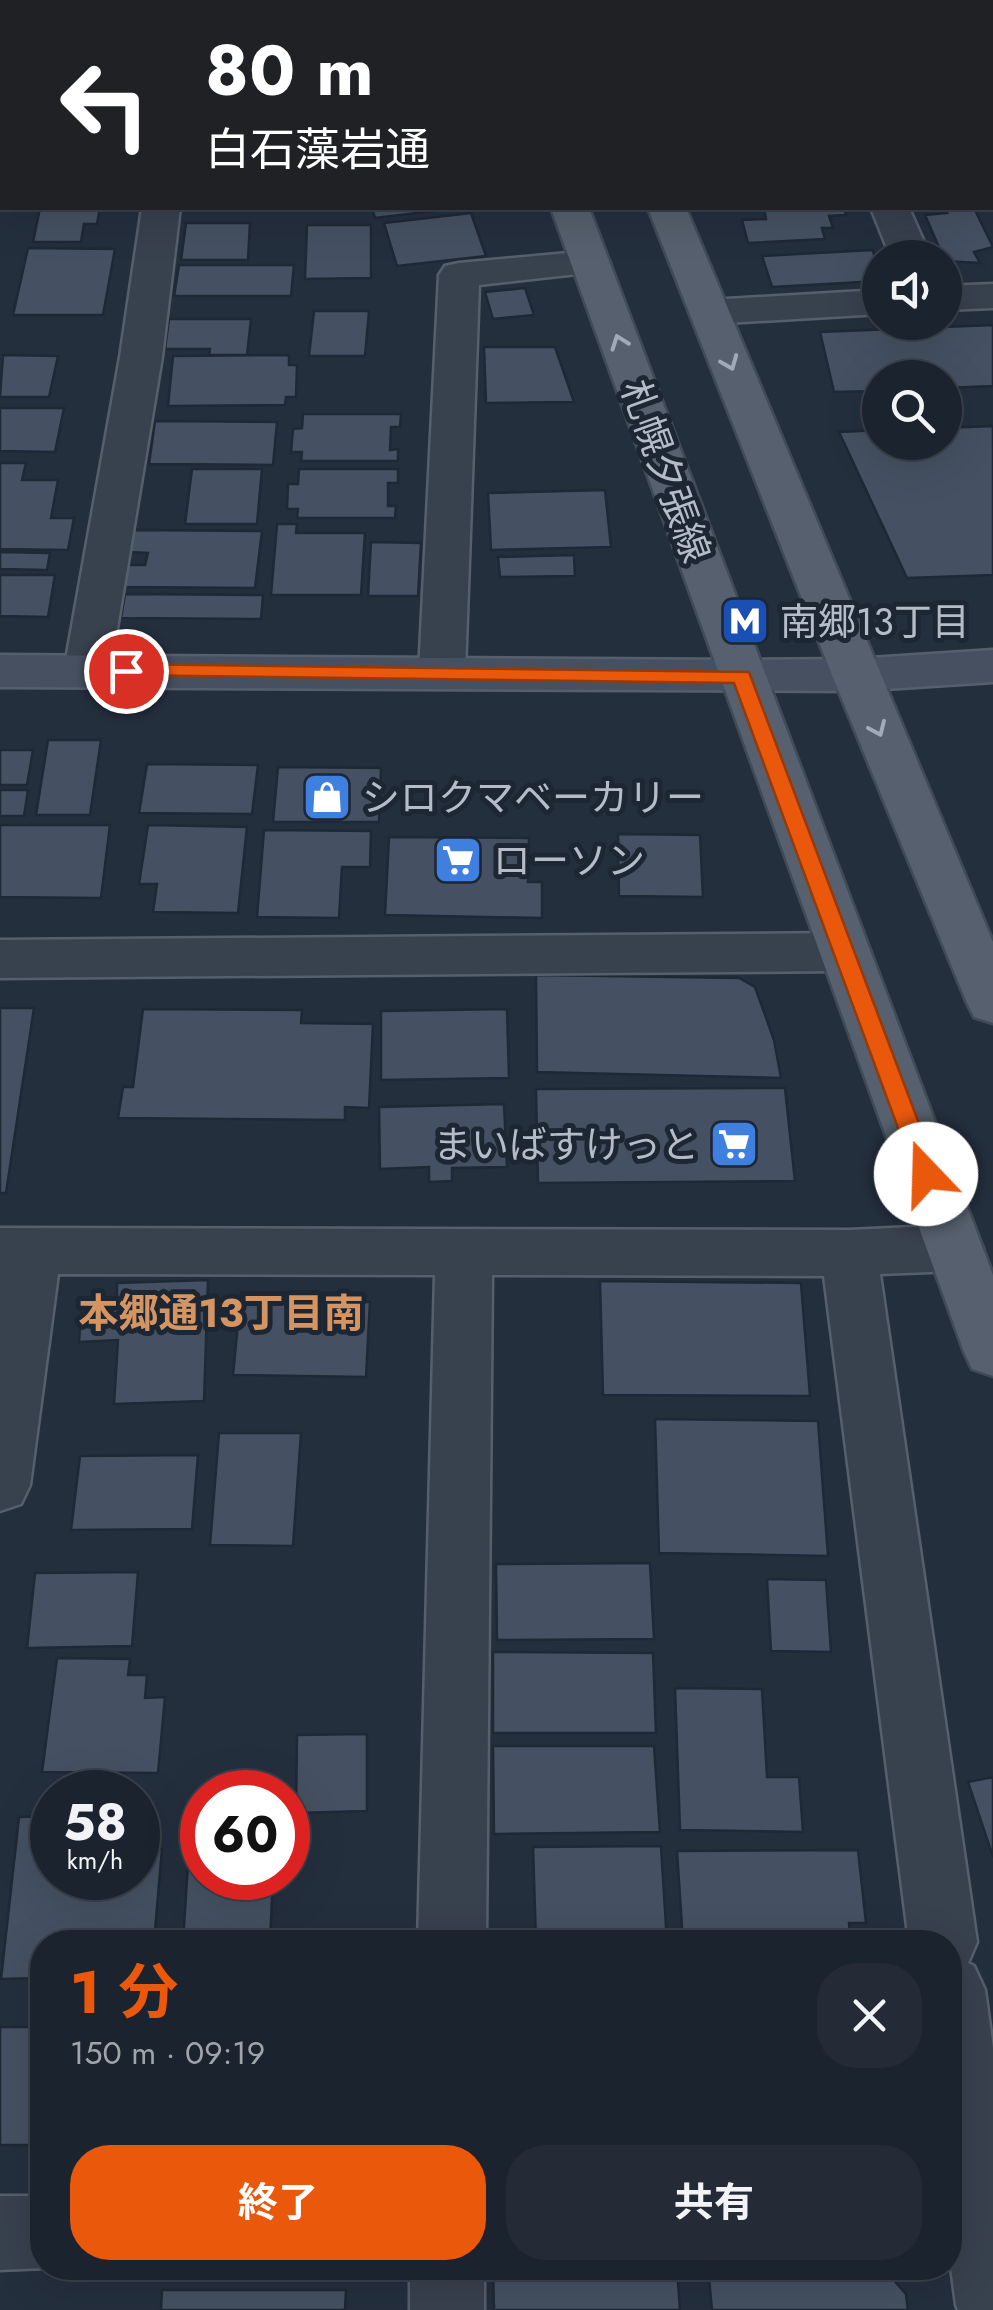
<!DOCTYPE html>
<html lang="ja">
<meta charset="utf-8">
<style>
:root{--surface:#1b232e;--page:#242b36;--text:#f1f3f6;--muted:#a0a4aa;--line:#39404a;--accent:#ea580c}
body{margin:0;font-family:Jost,"Noto Sans JP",sans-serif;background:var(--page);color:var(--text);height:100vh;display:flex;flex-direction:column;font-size:38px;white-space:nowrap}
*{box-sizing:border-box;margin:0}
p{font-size:32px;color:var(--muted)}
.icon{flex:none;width:55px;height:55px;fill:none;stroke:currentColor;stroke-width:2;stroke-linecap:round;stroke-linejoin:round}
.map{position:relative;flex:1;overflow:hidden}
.details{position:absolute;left:30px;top:1930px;width:932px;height:350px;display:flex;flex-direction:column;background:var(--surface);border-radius:40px;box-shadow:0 10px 40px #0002,0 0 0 2px var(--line)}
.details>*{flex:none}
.guide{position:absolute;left:0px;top:0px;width:995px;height:210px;box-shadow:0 10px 40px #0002,0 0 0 2px var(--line);background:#202124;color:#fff;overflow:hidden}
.tools{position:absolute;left:862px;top:240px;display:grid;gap:20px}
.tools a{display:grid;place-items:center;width:100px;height:100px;border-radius:50%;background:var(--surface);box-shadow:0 10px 40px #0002,0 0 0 2px var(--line);font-size:50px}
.speed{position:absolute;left:30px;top:1770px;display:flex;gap:20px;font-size:50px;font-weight:700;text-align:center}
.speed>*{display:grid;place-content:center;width:130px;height:130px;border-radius:50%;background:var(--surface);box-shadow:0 10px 40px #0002,0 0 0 2px var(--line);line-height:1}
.speed small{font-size:25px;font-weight:400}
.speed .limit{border:15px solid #d22;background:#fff;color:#111}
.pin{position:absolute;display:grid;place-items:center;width:85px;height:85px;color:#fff;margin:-42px;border:5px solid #fff;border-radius:50%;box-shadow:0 2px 10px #0007}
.me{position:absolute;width:110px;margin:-55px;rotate:339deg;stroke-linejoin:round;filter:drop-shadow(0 0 8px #0008)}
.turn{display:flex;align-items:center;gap:35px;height:210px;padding:0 40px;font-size:45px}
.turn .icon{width:130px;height:130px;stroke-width:2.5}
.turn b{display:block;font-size:70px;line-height:85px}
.round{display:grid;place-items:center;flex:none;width:105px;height:105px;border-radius:40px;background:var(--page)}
.head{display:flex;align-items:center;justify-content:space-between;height:170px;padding:0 40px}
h1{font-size:60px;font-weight:700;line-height:75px;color:var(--accent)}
.button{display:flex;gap:20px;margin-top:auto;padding:20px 40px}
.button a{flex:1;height:115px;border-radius:40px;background:var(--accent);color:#fff;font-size:40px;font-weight:700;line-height:115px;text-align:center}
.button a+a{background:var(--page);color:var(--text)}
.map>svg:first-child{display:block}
</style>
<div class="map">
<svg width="993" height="2310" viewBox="0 0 993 2310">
<rect width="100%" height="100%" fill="#242f3e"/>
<g fill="#455162" stroke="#1f2835" stroke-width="2.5">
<polygon points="40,208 100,208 97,224 84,224 81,242 33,242"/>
<polygon points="372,208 459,208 375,218"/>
<polygon points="750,208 844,208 846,215 829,216 833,228 822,228 825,239 748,243 742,220 766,219 764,209"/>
<polygon points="944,208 974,208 993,247 974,252 980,263 945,261 925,215 947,213"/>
<polygon points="471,213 486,256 397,266 384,223"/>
<polygon points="186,223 250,223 248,260 181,260"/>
<polygon points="307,225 371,225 371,278 305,279"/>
<polygon points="28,248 115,249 103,315 13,315"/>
<polygon points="873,250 880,281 772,287 762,256"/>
<polygon points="179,265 294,265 291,296 174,296"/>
<polygon points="525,288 534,315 493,319 485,292"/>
<polygon points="314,311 369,311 365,356 309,356"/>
<polygon points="169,319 251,319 247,355 209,355 210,349 165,349"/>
<polygon points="993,325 993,386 945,388 945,378 880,378 880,391 834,392 820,332"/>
<polygon points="484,347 555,347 574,402 486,403"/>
<polygon points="3,355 58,356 49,397 0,397"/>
<polygon points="289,355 289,365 297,365 296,397 286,397 285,405 168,406 173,356"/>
<polygon points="0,408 64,408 55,452 0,451"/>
<polygon points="303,414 401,414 400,427 391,427 390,450 398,449 398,461 301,461 302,452 291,452 293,429 302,428"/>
<polygon points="155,421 277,422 273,465 149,464"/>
<polygon points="993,426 993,575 907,578 839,432 880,430 880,442 945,442 945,428"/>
<polygon points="0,463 26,463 22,480 58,480 51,518 74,518 68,550 0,549"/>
<polygon points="192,469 262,469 257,524 185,524"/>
<polygon points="299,469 398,469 398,483 388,483 388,506 396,506 395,518 297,518 298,509 287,509 288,484 298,484"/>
<polygon points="605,490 611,547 491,550 488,493"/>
<polygon points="277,524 297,524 296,533 365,533 361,595 271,595"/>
<polygon points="132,530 262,531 255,588 124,587 127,565 145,565 148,553 128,552"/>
<polygon points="371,542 421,543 418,596 368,596"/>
<polygon points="0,552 50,553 47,570 0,569"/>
<polygon points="574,555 575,576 500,577 498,557"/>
<polygon points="0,575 55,575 48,617 0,616"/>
<polygon points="125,594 263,595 261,619 121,618"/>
<polygon points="48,740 101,740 90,815 36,815"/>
<polygon points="0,750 33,750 27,785 0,785"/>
<polygon points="147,764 258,765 252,814 139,813"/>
<polygon points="278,767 381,768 379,822 273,822"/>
<polygon points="0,790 28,790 24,816 0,816"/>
<polygon points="0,825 110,825 101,898 0,897"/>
<polygon points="148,825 247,827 238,913 153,912 157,884 139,884"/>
<polygon points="264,830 371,831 370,867 342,867 339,918 257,917"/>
<polygon points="618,834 700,835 703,897 619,896"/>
<polygon points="389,837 529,838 528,882 542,882 542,918 385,915"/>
<polygon points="536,975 739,978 755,987 774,1040 781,1078 537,1072"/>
<polygon points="0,1008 34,1008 6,1193 0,1193"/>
<polygon points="143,1009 302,1010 301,1023 373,1024 369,1108 345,1107 345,1120 118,1118 123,1087 133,1087"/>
<polygon points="507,1009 509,1078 381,1080 381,1011"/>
<polygon points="785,1088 795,1181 538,1183 536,1089"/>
<polygon points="504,1104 507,1167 452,1168 452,1181 429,1182 429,1167 380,1169 379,1107"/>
<polygon points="208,1280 204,1401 114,1404 118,1340 79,1342 82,1300 117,1299 117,1283"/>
<polygon points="600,1281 801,1283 810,1396 603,1395"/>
<polygon points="241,1292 341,1293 340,1301 370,1302 366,1377 233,1375"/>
<polygon points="655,1419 818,1421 828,1556 659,1553"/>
<polygon points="219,1433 301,1433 293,1546 210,1545"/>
<polygon points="198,1455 192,1529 71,1530 80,1456"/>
<polygon points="650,1563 654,1639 497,1640 496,1564"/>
<polygon points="138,1572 132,1646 27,1648 35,1573"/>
<polygon points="767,1579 826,1580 831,1652 771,1651"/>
<polygon points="493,1652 653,1653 656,1733 493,1733"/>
<polygon points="57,1658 130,1659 128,1675 147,1675 145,1698 165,1697 158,1773 42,1772"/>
<polygon points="675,1688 762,1689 767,1777 799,1777 803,1832 680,1830"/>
<polygon points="367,1734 367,1811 296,1813 297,1735"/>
<polygon points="493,1746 654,1746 660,1832 494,1834"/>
<polygon points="993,1777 993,1857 968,1782"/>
<polygon points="52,1816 52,1878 138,1878 138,1816 146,1816 143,1848 162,1849 154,1942 42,1942 42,1978 1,1979 19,1817"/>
<polygon points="190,1832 202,1832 202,1878 273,1878 270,1942 183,1942"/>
<polygon points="661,1846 667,1942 536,1942 533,1847"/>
<polygon points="858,1850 866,1923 849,1923 851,1942 683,1942 677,1851"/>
<rect x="0" y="2027" width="42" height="118"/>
<polygon points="493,2268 677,2268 680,2310 494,2310"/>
<polygon points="708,2268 883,2268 906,2294 908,2310 712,2310"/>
<polygon points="162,2290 346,2290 345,2310 161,2310"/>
</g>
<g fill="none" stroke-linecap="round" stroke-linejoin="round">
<g stroke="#565f6c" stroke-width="5">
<g id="minor">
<polygon points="128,0 164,0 165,2 130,2"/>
<polygon points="794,0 830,0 831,2 796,2"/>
<rect x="992" y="85" width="1" height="22"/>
<rect x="0" y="129" width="2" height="22"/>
<polygon points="142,208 180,208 162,357 110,671 104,682 87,687 70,682 64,671 120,357"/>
<polygon points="871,208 909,208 931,258 891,258"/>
<polygon points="590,251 604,255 610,263 604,271 479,285 465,672 459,683 442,688 425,683 419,672 439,275 445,266 459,263"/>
<polygon points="993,284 993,308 945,310 945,286"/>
<polygon points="880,290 880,314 709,324 695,321 689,312 695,303 709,300"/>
<polygon points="843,933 861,939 869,952 861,965 843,971 0,978 0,940"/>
<polygon points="955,1225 975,1232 983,1248 975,1264 955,1271 880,1274 977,1942 968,1963 974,1966 985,1990 993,2048 993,2310 958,2310 956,2305 950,2260 950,1942 909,1942 824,1276 492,1275 486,1942 418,1942 435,1275 58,1274 30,1485 21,1504 0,1511 0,1228 849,1230"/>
<polygon points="0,2196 42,2196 45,2268 0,2270"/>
<rect x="410" y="2268" width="74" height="42"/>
</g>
</g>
<g stroke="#565f6c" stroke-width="5">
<polygon id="secondary" points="993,650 993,682 855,691 0,687 0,655 742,660 855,659"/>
</g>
<g stroke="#414a57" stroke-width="5">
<g id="primary">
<polygon points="475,0 511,0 512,2 477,2"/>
<polygon points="564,0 600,0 601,2 566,2"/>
<polygon points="551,208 589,208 993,1275 993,1376 972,1369 964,1352"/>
<polygon points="648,208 686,208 993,942 993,1023 974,1017 967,1003 832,675"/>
</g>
</g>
<use href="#minor" fill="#38414e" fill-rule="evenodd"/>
<use href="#secondary" fill="#465061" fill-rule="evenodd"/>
<use href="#primary" fill="#56606e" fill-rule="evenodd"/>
</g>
<defs><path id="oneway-chevron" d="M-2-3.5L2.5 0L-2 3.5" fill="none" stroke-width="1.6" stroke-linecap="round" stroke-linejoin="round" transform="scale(2.5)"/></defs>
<g stroke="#a1aab7">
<use href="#oneway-chevron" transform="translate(619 342) rotate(-110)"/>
<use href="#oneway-chevron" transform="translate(730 363) rotate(68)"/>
<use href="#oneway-chevron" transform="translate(878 729) rotate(66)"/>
</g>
<polygon fill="#ea580c" stroke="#983908" stroke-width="2.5" points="126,664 749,672 938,1174 935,1181 918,1181 915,1174 734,683 120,675 120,666"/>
<defs>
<g id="metro-square" transform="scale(2.5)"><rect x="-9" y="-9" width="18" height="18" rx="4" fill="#1a4fb4" stroke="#1d2633"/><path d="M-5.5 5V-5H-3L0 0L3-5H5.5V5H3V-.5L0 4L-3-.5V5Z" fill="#fff"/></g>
<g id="shop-square" transform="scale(2.5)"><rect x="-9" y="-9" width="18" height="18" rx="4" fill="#3f7fe0" stroke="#1d2633"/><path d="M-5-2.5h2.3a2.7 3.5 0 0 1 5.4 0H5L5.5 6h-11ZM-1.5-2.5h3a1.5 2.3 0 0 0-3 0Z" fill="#fff"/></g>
<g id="supermarket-square" transform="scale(2.5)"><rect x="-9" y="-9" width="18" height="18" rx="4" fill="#3f7fe0" stroke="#1d2633"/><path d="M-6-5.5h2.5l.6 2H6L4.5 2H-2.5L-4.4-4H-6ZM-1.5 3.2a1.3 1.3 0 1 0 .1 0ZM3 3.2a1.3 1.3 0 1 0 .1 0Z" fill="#fff"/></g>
</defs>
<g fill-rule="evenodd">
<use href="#metro-square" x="745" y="621"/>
<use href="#shop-square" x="327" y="797"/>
<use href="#supermarket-square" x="458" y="860"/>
<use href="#supermarket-square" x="734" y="1144"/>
</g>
<g text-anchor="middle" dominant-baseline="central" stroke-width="10" stroke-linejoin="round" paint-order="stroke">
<g font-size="38" fill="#b4bcc9" stroke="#1d2633">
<text transform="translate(666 471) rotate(70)">札幌夕張線</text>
</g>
<g font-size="38" fill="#b4bcc9" stroke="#1d2633" text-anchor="start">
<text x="780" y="621">南郷13丁目</text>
<text x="362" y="797">シロクマベーカリー</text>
<text x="493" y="860">ローソン</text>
<text x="699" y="1144" text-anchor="end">まいばすけっと</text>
</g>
<g font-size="40" font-weight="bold" fill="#d59563" stroke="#1d2633">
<text x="221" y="1313">本郷通13丁目南</text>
</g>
</g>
</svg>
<div class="tools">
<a><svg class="icon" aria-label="sound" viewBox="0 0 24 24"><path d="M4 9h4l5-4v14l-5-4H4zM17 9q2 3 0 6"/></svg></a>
<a><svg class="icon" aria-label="search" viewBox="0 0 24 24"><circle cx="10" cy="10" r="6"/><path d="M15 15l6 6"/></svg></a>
</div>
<div class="speed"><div>58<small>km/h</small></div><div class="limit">60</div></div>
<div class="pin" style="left:126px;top:671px;background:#d93025"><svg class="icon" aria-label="arrive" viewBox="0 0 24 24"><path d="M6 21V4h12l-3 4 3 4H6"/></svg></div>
<svg class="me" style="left:926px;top:1174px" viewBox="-20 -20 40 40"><circle r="19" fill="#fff"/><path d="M0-13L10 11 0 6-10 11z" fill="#ea580c"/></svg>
<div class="guide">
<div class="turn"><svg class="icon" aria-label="left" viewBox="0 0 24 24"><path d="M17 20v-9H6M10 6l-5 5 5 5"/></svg><div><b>80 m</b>白石藻岩通</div></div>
</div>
<section class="details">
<div class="head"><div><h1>1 分</h1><p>150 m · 09:19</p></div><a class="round"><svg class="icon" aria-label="close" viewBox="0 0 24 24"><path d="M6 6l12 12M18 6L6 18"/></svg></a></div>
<div class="button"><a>終了</a><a>共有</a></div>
</section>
</div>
